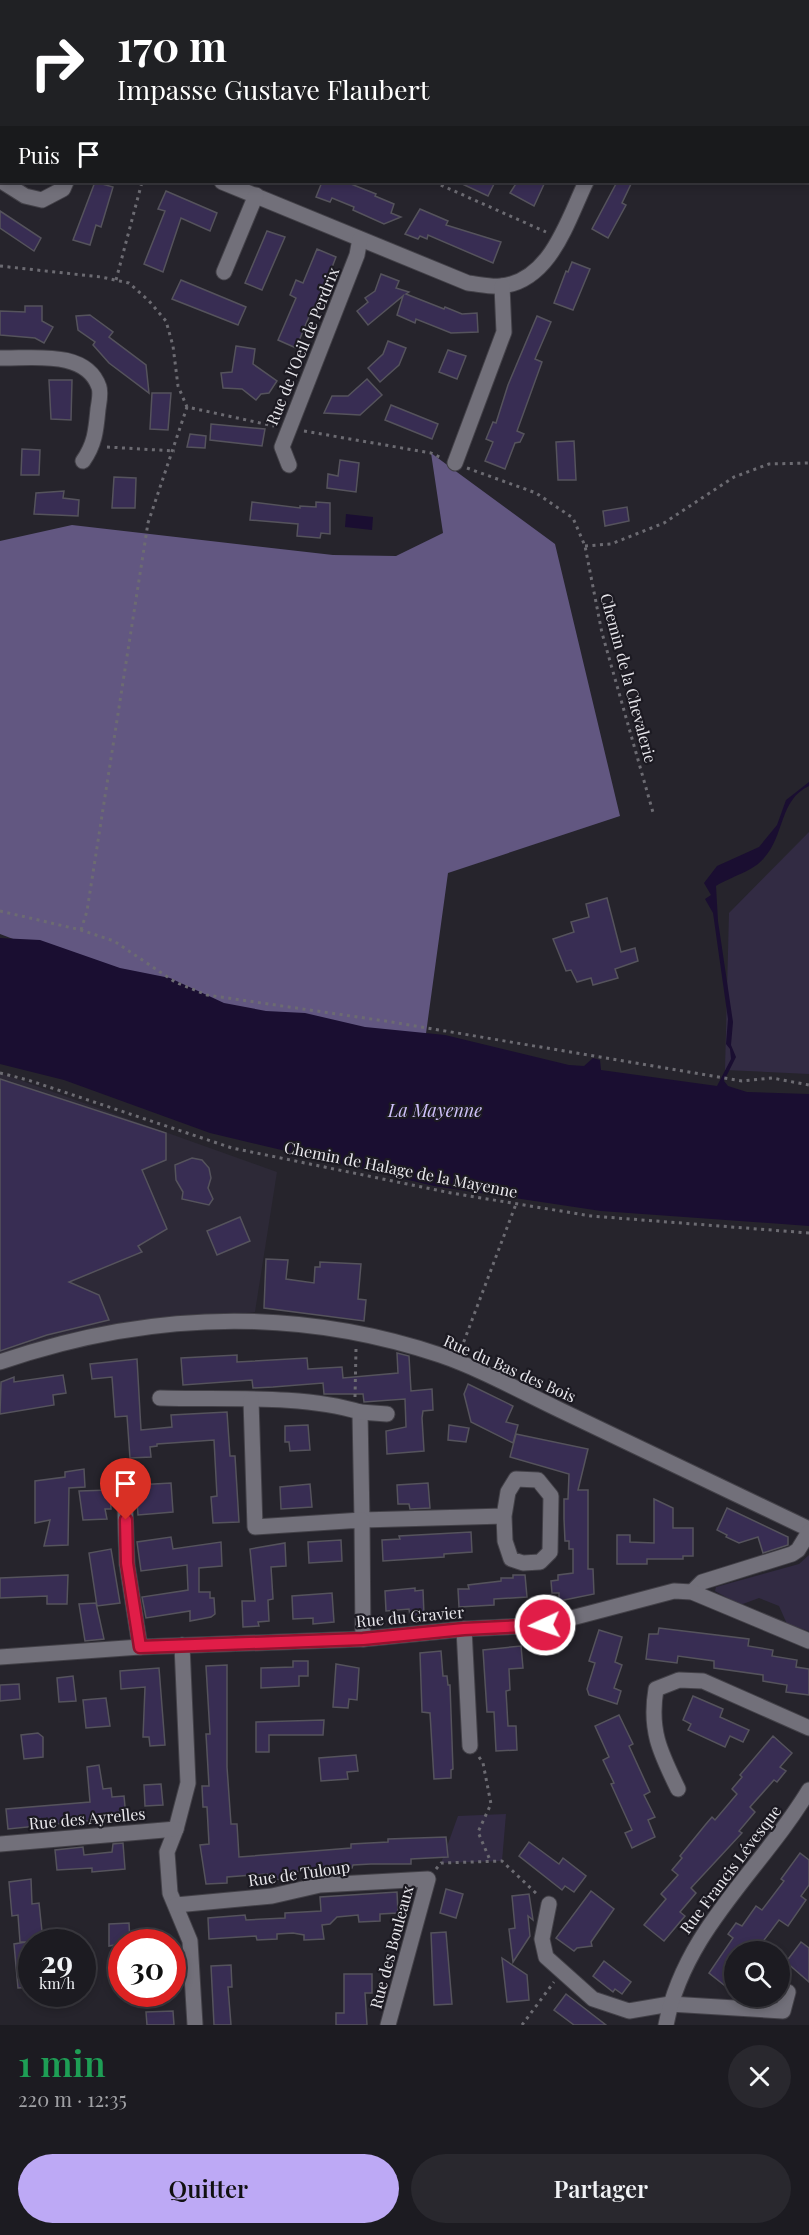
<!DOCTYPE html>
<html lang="fr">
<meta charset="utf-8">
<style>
:root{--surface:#1c1b21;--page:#29282e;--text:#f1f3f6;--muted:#a0a1a5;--line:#3a393f;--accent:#bda9f5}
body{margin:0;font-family:"Playfair Display",serif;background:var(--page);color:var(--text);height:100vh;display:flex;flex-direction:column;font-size:22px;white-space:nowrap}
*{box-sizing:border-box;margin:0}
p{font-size:20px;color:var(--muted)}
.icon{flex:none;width:33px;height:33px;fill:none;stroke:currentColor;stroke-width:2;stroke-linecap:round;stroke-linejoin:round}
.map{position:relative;height:2025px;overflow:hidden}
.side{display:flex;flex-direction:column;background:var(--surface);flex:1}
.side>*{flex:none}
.hud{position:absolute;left:0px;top:0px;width:810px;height:183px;box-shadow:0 3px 9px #0003,0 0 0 2px var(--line);background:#202124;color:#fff;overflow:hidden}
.controls{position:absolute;left:724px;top:1941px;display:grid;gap:12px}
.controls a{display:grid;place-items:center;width:66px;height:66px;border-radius:50%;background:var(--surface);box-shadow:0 3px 9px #0003,0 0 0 2px var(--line);font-size:30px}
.speed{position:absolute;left:18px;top:1929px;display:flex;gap:12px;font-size:30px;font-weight:700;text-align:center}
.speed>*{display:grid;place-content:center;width:78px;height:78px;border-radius:50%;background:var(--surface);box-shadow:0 3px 9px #0003,0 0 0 2px var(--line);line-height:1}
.speed small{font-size:15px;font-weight:400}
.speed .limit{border:9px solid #d22;background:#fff;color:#111}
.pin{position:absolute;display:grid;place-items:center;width:51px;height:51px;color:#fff;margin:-62px -26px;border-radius:50% 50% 50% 0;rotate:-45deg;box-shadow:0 0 6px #0007}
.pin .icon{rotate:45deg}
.me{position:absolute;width:66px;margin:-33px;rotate:267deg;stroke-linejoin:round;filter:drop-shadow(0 0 4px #0008)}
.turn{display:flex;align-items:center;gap:21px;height:126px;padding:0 18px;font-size:27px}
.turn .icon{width:78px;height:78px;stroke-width:2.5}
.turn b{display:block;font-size:42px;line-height:51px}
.then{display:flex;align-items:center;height:57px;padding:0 18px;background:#0003;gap:12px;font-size:22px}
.round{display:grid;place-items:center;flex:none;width:63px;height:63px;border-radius:32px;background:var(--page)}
.head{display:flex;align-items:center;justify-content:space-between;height:102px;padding:0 18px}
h1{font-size:36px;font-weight:600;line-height:45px;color:#1e9e55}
.action{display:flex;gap:12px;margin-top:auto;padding:12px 18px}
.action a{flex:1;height:69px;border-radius:36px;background:var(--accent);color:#111;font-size:24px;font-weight:600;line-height:69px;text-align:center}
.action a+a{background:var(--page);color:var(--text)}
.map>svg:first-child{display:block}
</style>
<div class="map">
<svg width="809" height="2025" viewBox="0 0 809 2025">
<rect width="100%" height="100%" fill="#26242c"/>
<polygon fill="#2d2937" points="0,1073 277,1172 255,1312 128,1329 0,1366"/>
<g fill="#322b43">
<polygon points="809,832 809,1074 725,1070 729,913"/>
<polygon points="809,1555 809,1631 787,1624 779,1606 759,1598 740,1605 715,1591 716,1587 799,1564"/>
<polygon points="506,1814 502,1861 441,1863 458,1816"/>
</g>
<polygon fill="#625781" points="431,453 555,544 620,816 448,873 424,1048 196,1009 0,934 0,541 72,525 333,555 396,556 443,533"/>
<g fill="#1a0e31">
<polygon points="346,514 373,517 372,530 345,527"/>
<path d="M809 782V786C779 800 785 835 764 858 754 871 730 877 716 886L718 921 733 1022 731 1045 736 1057 724 1081 728 1086 747 1092 809 1094V1226L601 1211 434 1186 210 1133 64 1080 0 1064V938L40 940 120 968 170 978 224 1003 266 1011 305 1013 365 1027 445 1035 569 1065 584 1066 593 1058 600 1060 601 1070 717 1086 731 1059 730 1049 726 1044 728 1019 713 913 705 899 711 895 704 883 717 866 759 847 777 825 786 800Z"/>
</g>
<g fill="#382d53" stroke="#55535c" stroke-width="1.5">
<polygon points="95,182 113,187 101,227 96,225 90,245 73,240"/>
<polygon points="322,182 346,182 376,194 375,196 394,204 391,213 401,217 384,224 353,210 354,207 332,198 330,202 316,197"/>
<polygon points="458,182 495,182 488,196"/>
<polygon points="517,182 545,182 534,206 510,193"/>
<polygon points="617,182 632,182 622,203 626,205 608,238 592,229"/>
<polygon points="166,191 217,213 210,231 181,218 163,272 144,264 165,211 158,209"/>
<polygon points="420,209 448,221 446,225 501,242 493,263 428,235 427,239 420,236 418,239 405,234"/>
<polygon points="0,211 41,238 34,251 0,228"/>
<polygon points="267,231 285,237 262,290 245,283"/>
<polygon points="317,249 336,257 314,314 311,312 296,348 278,340 296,298 290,295 296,280 303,283"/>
<polygon points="572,262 590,269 573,310 554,303 566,271 568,272"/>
<polygon points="381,274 399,281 396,288 409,292 406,294 444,309 445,307 462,314 477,313 478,332 451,333 416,319 415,323 397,315 403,296 368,325 357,311 368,302 365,298 375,291"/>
<polygon points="181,280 246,307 238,325 172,299"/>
<polygon points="25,306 42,306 42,321 53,327 44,343 35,338 0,335 0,311 25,312"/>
<polygon points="90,315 113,332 109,337 146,365 149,393 109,363 93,345 95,342 78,330 76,316"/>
<polygon points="537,316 551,322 535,359 542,362 517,431 524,434 520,442 515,443 505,469 485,461 493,442 486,439 493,422 496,423 508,385"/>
<polygon points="388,341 406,348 399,365 380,382 368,368 383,354"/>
<polygon points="236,346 255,349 253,364 277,381 269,393 261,394 256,400 242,389 223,388 221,373 232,372"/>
<polygon points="448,350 466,356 457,379 439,372"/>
<polygon points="367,379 382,395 360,415 324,413 332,396 348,396"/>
<polygon points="49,380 72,380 71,420 51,419"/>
<polygon points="152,393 171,393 168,430 150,429"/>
<polygon points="391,405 438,424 432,439 385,420"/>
<polygon points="211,424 265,429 262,446 210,440"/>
<polygon points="190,434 206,436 205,448 187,447"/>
<polygon points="574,441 576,480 558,480 556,442"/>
<polygon points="22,449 40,450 39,475 21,475"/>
<polygon points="340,460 359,463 356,492 327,488 328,474 338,476"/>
<polygon points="114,477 136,478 135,508 112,508"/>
<polygon points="64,491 63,498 79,500 78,516 34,514 36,493"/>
<polygon points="252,502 300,508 300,506 316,507 316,502 330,503 330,534 321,533 320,538 297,536 298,524 250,520"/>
<polygon points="627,507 629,521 605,526 603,511"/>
<polygon points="607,898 621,952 635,948 638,961 615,969 618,978 593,985 591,978 577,982 571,970 566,971 553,939 574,932 571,922 589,917 586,904"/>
<polygon points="0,1079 166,1133 166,1160 142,1170 167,1229 138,1246 142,1252 69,1282 99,1295 109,1320 47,1335 0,1351"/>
<polygon points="192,1158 202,1160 209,1168 211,1178 208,1188 213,1199 209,1205 182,1199 183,1192 176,1180 175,1165"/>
<polygon points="240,1217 250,1241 217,1255 207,1231"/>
<polygon points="266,1259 288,1260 286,1279 314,1283 315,1267 320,1267 320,1262 361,1264 358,1299 366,1300 364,1321 264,1308"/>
<polygon points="397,1353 409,1356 411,1391 432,1389 433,1410 423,1411 422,1418 424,1451 387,1454 386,1431 406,1427 405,1399 364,1402 363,1394 324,1394 323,1383 273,1387 253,1388 252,1380 183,1385 181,1358 237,1355 237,1362 307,1358 308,1369 342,1367 343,1378 398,1373"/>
<polygon points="137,1359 141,1430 172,1427 171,1415 227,1412 230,1456 235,1456 239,1522 213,1523 211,1497 217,1496 214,1440 157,1444 157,1446 150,1447 151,1457 130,1458 127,1416 115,1417 112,1377 92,1379 90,1364"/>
<polygon points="63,1375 66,1393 53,1395 54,1405 0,1414 1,1382 14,1377 14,1382"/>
<polygon points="468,1384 513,1406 506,1422 518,1425 513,1443 471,1422 464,1394"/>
<polygon points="308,1425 310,1450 290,1451 289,1442 285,1442 285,1426"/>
<polygon points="449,1425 469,1428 466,1442 448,1440"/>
<polygon points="516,1434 588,1449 578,1490 588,1490 588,1569 593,1569 594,1594 559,1601 559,1593 552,1593 551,1581 558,1580 558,1575 573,1573 573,1549 569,1549 569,1541 565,1541 564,1519 564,1499 568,1499 569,1474 510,1457"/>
<polygon points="84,1469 85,1487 69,1488 68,1545 44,1546 50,1520 35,1523 35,1481 65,1477 65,1472"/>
<polygon points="171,1483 173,1512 138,1515 136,1485"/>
<polygon points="428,1483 430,1508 410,1509 409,1504 398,1504 397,1485"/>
<polygon points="310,1484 312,1507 281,1509 280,1487"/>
<polygon points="110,1490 111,1509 105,1509 107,1519 83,1520 79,1491"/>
<polygon points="654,1499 673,1508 673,1528 693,1528 693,1556 683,1556 683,1559 647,1559 647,1564 617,1564 617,1535 630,1535 630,1542 654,1543"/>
<polygon points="727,1508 788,1537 788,1545 763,1553 758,1537 739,1543 726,1537 727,1535 717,1530"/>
<polygon points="471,1532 472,1552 444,1554 444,1557 383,1561 382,1540 400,1539 399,1536"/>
<polygon points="171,1537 173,1549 221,1542 222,1566 199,1568 199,1592 210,1592 210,1598 214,1598 215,1614 211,1617 190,1621 190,1611 146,1618 142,1597 188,1590 187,1565 141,1571 137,1542"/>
<polygon points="341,1540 342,1561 309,1563 308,1542"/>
<polygon points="285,1543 286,1566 271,1567 273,1599 268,1600 269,1621 258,1622 259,1626 243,1627 242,1601 255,1601 250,1549"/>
<polygon points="111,1549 120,1603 97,1606 89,1553"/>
<polygon points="68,1575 67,1604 47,1604 47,1596 0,1598 0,1578"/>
<polygon points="513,1575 525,1575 527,1597 494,1599 494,1605 459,1607 458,1589 469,1589 468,1585 501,1581 501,1578 513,1578"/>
<polygon points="415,1588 415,1591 423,1590 424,1615 410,1616 409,1609 386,1611 385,1591"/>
<polygon points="332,1593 334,1622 313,1624 313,1618 293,1619 292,1596"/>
<polygon points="96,1603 104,1639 85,1641 79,1604"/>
<polygon points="659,1628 749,1639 748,1646 773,1650 772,1656 797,1660 796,1667 809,1669 809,1695 786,1692 787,1685 763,1681 763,1675 714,1668 714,1661 678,1656 677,1663 646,1659 649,1634 658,1634"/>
<polygon points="599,1630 622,1637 615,1662 622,1665 614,1688 621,1691 617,1704 589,1695 587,1689 595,1663 589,1661"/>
<polygon points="521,1646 523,1668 509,1669 510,1690 506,1691 508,1726 516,1726 517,1750 496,1751 494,1712 487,1712 483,1650"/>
<polygon points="441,1651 443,1676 447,1676 448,1685 450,1685 453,1769 451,1770 451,1778 434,1779 430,1713 422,1712 420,1653"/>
<polygon points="293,1661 308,1661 308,1676 299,1676 299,1686 261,1688 261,1668 293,1667"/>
<polygon points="336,1664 359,1668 357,1700 349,1699 348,1708 333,1707"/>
<polygon points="227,1665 227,1767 231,1824 237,1824 239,1857 351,1848 351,1844 388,1842 388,1839 446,1837 448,1857 411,1859 411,1864 371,1864 353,1865 352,1868 288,1872 288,1879 267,1880 267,1874 227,1877 227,1883 206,1884 200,1845 209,1844 207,1807 203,1807 202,1786 209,1786 206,1734 210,1734 206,1666"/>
<polygon points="159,1668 165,1745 150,1746 149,1737 143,1737 145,1687 121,1689 120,1671"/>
<polygon points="73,1676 76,1701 59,1702 57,1678"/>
<polygon points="19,1684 20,1699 0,1701 0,1685"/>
<polygon points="693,1696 723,1709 720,1717 749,1730 743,1742 730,1736 725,1747 688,1730 691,1724 683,1720"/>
<polygon points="106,1698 110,1726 86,1728 83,1700"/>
<polygon points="619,1715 633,1744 629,1746 650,1792 644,1795 655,1817 648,1820 655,1837 632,1848 625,1833 632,1830 611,1784 614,1783 603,1760 609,1757 595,1726"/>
<polygon points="324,1720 323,1735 269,1735 269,1752 256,1752 256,1722"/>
<polygon points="38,1733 43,1737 43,1757 24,1759 21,1735"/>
<polygon points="773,1736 792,1753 780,1767 786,1771 777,1782 774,1780 750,1807 755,1812 739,1831 742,1833 691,1888 696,1893 680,1912 685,1916 664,1941 644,1925 666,1899 661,1894 678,1875 672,1870 682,1858 680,1856 706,1824 712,1817 715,1820 737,1794 732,1789 742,1777 740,1775"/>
<polygon points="356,1755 358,1771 347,1772 348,1779 321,1781 319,1758"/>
<polygon points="99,1765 103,1789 111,1788 112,1797 124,1796 126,1817 8,1829 6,1809 90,1802 87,1767"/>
<polygon points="161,1784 163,1805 145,1806 144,1785"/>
<polygon points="529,1842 559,1864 563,1858 586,1876 574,1892 565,1886 562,1890 519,1856"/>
<polygon points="123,1843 125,1869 92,1872 92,1868 57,1870 55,1850 83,1847 84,1855 112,1852 113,1844"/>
<polygon points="800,1853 809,1860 809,1885 801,1896 806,1900 788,1926 779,1920 755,1952 735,1952 735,1981 729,1989 709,1973 733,1938 728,1934 736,1923 742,1926 756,1906 762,1910 784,1881 781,1879"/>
<polygon points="31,1879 32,1904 39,1903 43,1941 32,1942 32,1987 18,1988 14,1944 26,1942 20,1942 18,1915 12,1916 9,1882"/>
<polygon points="446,1889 463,1894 456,1918 440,1913"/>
<polygon points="591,1891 614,1909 591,1942 592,1946 577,1948 574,1951 556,1938"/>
<polygon points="397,1892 398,1913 380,1914 380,1921 359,1922 358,1915 337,1917 330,1924 322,1925 324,1939 304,1940 304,1935 293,1933 277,1934 277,1939 257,1940 256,1936 209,1939 208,1918 245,1915 246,1920 285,1918 285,1913 321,1911 320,1897"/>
<polygon points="529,1894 533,1920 528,1916 530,1936 513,1962 509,1929 515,1928 512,1896"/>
<polygon points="129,1923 130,1942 109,1946 109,1924"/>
<polygon points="446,1932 452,2004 434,2005 431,1933"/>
<polygon points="801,1942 809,1948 809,1982 786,1962"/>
<polygon points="502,1958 527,1975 529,2000 507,2002"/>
<polygon points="604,1961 631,1982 622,1994 615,1989 613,1992 593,1976"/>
<polygon points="231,1965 232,1987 228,1987 231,2025 214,2025 211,1966"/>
<polygon points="344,1974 372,1974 372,1993 365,1993 367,2025 336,2025 336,2013 344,2013"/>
<polygon points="566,1994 606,2025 574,2025 554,2010"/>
<polygon points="173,2011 174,2025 147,2025 146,2012"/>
</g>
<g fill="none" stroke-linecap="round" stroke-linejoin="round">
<g stroke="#434148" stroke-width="17">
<g id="minor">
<polyline points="244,0 247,2"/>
<polyline points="670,0 672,2"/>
<polyline points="325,2 326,0"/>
<polyline points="359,2 361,0"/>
<polyline points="689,2 690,0"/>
<polyline points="0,75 2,76"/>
<polyline points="3,182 25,196 42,200 63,189 66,182"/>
<path d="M222 182 468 283C478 284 490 287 501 286 551 281 568 219 586 182"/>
<polyline points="224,272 256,195"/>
<path d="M0 358C31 359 86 349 99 387 101 393 99 403 98 409 96 430 95 444 83 461"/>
<polyline points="455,463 504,332 502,286"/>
<polyline points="289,465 282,447 357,255 360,239"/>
<path d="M0 1362C146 1312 293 1306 440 1355 481 1369 520 1391 560 1410 643 1449 726 1490 809 1529"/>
<path d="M160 1398C222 1400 302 1394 360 1412L362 1520 504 1516 505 1541 511 1559 523 1563 540 1562 550 1552 551 1496 538 1480 516 1479 508 1492 504 1516"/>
<polyline points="251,1400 255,1527 362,1520 363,1639"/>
<polyline points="360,1412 387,1414"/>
<polyline points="124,1476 127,1564 140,1647"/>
<polyline points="692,1592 702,1582 792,1554 798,1550 809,1532"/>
<polyline points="464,1629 470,1746"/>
<polyline points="182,1645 188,1783 176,1829 167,1852 170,1893 190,1941 195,2025"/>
<polyline points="0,1657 140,1647 363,1639 464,1629 545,1625 674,1591 692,1592 809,1641"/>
<path d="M678 1789C660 1752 649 1730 656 1689L679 1680 703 1681 809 1728"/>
<polyline points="0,1844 176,1829"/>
<polyline points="549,1904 542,1939 546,1957 593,1999 629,2011 670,2004 783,2011 788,1992 780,1990"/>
<polyline points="176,1905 272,1896 320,1885 428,1879 388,2025"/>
<path d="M666 2025C684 1930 762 1869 809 1790"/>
</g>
</g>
<g stroke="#6c6b72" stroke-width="3" stroke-dasharray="3 4.5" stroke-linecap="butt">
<polyline points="166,2 167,0"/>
<polyline points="791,2 791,0"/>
<polyline points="434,182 546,232"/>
<polyline points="0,266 101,277 129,283 149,301 166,321 173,346 178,386 187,407 274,426"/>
<polyline points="116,280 142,182"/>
<polyline points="304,431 431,453 442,458"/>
<polyline points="107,447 175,451"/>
<polyline points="467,468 536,493 573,518 585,546 602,633 654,816"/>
<polyline points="585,546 611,544 664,523 734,477 769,464 809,463"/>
<polyline points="0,911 81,930 114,941 175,982 207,995 392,1022 742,1081 772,1078 809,1085"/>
<polyline points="81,930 87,911 148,523 187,407"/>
<polyline points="0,1073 28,1080 232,1148 451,1193 591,1216 809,1233"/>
<polyline points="461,1349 516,1204"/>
<polyline points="355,1397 356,1349"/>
<polyline points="479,1757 483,1763 491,1804 478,1832 490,1860"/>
<polyline points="436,1869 441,1863 502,1861 538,1895"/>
<polyline points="522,2025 554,1982"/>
</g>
<use href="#minor" stroke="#72707a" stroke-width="15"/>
</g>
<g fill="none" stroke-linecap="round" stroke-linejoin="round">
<g stroke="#92132f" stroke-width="15">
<polyline id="route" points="126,1520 127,1563 140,1647 363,1639 464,1629 545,1625"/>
</g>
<use href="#route" stroke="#e11d48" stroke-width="10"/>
</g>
<g text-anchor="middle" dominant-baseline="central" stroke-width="4.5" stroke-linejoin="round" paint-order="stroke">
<g font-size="16" fill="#e8e7ec" stroke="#1c1a22">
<text transform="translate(302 346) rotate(-68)">Rue de l'Oeil de Perdrix</text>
<text transform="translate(629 678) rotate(75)">Chemin de la Chevalerie</text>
<text transform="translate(401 1169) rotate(11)">Chemin de Halage de la Mayenne</text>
<text transform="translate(510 1368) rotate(24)">Rue du Bas des Bois</text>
<text transform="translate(410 1616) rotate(-5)">Rue du Gravier</text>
<text transform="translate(87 1818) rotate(-5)">Rue des Ayrelles</text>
<text transform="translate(730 1869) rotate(-53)">Rue Francis Lévesque</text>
<text transform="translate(299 1873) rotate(-8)">Rue de Tuloup</text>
<text transform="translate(391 1947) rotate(-75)">Rue des Bouleaux</text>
</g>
<g font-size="18" font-style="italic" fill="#cfc1f9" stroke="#1c1a22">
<text x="435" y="1110">La Mayenne</text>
</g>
</g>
</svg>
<div class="controls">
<a><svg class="icon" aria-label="search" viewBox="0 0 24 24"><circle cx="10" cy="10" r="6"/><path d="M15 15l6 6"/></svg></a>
</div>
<div class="speed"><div>29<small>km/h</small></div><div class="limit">30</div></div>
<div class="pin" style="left:126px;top:1520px;background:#d93025"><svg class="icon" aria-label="arrive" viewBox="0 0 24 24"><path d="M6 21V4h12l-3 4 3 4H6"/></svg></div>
<svg class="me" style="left:545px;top:1625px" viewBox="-20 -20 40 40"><circle r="17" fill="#e11d48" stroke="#fff" stroke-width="3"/><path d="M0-11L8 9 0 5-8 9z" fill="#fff"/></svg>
<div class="hud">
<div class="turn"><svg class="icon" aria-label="right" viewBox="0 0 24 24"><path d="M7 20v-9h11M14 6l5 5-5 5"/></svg><div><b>170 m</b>Impasse Gustave Flaubert</div></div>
<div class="then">Puis<svg class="icon" aria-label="arrive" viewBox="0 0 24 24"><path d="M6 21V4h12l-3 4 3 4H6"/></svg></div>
</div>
</div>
<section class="side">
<div class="head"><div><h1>1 min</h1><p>220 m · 12:35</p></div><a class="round"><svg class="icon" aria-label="close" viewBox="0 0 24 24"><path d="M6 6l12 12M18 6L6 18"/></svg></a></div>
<div class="action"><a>Quitter</a><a>Partager</a></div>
</section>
